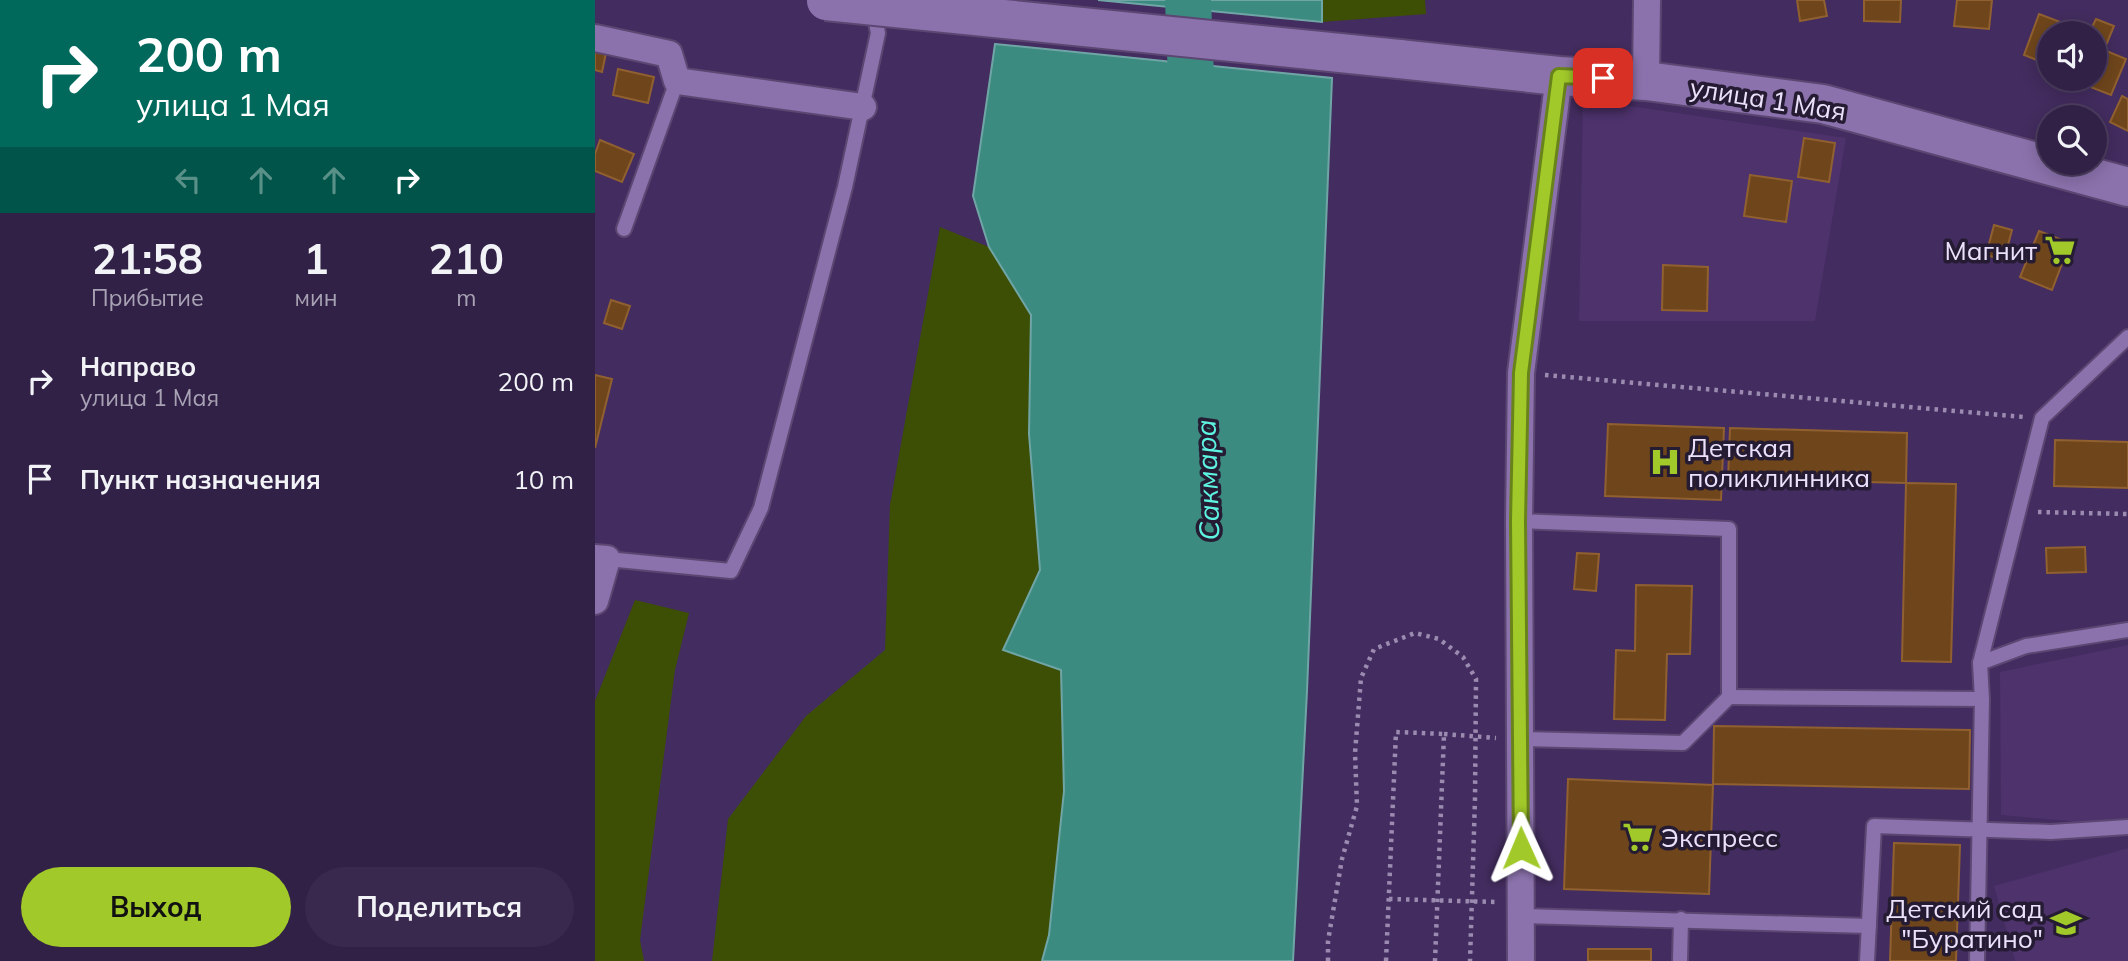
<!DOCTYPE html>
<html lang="ru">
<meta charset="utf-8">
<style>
:root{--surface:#322147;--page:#3a294e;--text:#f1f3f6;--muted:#a8a3b4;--line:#4d3e60;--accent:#a1c929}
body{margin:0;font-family:Mulish,sans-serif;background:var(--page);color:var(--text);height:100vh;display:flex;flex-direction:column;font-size:26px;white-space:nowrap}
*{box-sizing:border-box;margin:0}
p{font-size:23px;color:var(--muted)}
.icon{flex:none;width:38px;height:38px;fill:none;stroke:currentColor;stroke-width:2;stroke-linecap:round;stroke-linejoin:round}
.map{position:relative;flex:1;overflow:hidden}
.panel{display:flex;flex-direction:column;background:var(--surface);width:595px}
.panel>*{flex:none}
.banner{background:#00695c;color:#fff;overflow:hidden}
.fabs{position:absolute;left:1442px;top:21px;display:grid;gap:14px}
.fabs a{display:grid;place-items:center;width:70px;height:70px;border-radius:50%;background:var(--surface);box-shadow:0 4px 18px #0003,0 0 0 2px var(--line);font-size:35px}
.pin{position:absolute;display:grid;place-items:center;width:60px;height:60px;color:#fff;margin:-30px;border-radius:14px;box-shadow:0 4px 10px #0006}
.me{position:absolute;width:77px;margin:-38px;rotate:359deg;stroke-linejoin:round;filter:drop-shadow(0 0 5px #0008)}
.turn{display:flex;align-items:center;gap:24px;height:147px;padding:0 21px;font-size:32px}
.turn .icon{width:91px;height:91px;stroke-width:2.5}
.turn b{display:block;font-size:49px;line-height:60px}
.lanes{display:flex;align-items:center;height:66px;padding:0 21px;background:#0003;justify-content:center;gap:35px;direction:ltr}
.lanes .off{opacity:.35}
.eta{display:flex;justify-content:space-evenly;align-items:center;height:119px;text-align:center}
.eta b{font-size:42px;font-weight:700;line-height:49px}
.primary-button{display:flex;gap:14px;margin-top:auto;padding:14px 21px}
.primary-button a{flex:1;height:80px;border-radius:42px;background:var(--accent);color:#111;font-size:28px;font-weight:700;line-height:80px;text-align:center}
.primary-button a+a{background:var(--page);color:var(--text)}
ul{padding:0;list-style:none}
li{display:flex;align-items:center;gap:21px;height:98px;padding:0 21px}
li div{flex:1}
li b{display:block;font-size:26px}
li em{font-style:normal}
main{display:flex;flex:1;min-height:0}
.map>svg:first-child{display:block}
</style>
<main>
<section class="panel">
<div class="banner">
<div class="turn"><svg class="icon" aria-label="right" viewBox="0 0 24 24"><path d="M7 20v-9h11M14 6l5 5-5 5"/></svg><div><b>200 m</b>улица 1 Мая</div></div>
<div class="lanes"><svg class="icon off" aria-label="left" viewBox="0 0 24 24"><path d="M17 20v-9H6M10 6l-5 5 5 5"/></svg><svg class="icon off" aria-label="ahead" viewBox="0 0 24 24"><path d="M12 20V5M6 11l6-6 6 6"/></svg><svg class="icon off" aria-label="ahead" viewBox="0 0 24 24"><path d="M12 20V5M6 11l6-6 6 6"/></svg><svg class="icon" aria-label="right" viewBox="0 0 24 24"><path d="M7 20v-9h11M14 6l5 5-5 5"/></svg></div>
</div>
<div class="eta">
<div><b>21:58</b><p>Прибытие</p></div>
<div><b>1</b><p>мин</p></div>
<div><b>210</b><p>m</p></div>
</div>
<ul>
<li><svg class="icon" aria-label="right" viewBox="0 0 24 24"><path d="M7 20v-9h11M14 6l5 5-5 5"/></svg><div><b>Направо</b><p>улица 1 Мая</p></div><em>200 m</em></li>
<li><svg class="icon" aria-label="arrive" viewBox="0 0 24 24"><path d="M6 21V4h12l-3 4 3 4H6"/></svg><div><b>Пункт назначения</b></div><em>10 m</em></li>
</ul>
<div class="primary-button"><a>Выход</a><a>Поделиться</a></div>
</section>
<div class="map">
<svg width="1533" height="961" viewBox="0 0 1533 961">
<rect width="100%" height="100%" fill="#432c5f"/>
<g fill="#4d326c">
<polygon points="988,99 1251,138 1220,321 984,321"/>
<polygon points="1533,645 1533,821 1496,823 1406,815 1405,672"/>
<polygon points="1533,848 1533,961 1420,961 1399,886"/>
</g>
<g fill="#3d4f05">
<polygon points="727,0 830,0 831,14 727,22"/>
<polygon points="345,227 394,247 436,315 434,434 445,570 408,650 466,670 469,791 454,935 447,961 117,961 133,819 211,716 290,650 295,505"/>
<polygon points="40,600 94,613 80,670 45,940 49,961 0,961 0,701"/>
</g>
<g fill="#3c8b81" stroke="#70a5a6" stroke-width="2">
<polygon points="503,0 727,0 727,22"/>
<polygon points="400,44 737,78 712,691 698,961 447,961 454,935 469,791 466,670 408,650 445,570 434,434 436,315 394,247 378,196"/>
</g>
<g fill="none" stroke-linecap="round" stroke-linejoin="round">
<polyline stroke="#3c8b81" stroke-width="46" points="593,0 598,127"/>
</g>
<g fill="#6f461c" stroke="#906030" stroke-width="2">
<polygon points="1202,0 1229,0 1232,16 1205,21"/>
<polygon points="1269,0 1306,0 1305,22 1269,21"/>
<polygon points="1362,0 1397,0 1394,29 1359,26"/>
<polygon points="1444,14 1468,23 1464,33 1454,33 1452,64 1429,55"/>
<polygon points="1501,19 1519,26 1509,50 1531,59 1516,95 1475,79 1500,79 1500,33 1494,33"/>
<polygon points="0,51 11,53 7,72 0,70"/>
<polygon points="23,69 59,77 53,103 18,95"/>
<polygon points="1527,96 1533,99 1533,131 1515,122"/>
<polygon points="1209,138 1240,143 1234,182 1203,177"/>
<polygon points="5,140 39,154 27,182 0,171 0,154"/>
<polygon points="1155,175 1197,181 1191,222 1149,216"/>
<polygon points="1399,225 1417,230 1409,260 1391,255"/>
<polygon points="1444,231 1475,243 1457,290 1425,277"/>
<polygon points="1068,265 1113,267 1112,311 1067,310"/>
<polygon points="16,300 35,306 27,329 9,323"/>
<polygon points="0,375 17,379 0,448"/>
<polygon points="1013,424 1129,428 1126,500 1010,496"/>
<polygon points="1135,428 1312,433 1311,483 1133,479"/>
<polygon points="1460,440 1533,442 1533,488 1459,486"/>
<polygon points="1311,483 1361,484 1356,662 1307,661"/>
<polygon points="1490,547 1491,572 1452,573 1451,548"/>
<polygon points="982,553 1004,554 1001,591 979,589"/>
<polygon points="1041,585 1097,586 1095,654 1072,654 1070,720 1019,719 1021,650 1040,651"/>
<polygon points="1119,726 1375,730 1374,789 1118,784"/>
<polygon points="973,779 1118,785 1114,894 969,889"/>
<polygon points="1299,843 1365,845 1361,961 1295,961"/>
<rect x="993" y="949" width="63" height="12"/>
</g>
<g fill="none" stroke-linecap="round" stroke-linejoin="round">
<g stroke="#5c4773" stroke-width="18">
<g id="service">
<polyline points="29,229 82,81"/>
<polyline points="924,521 1134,529 1134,697 1088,743 924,739"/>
<polyline points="12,559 136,571 166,508 250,187 283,33 278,8"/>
<polyline points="1385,663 1447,418 1533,337"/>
<polyline points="1134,697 1387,699"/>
<polyline points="927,916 1274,926"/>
<polyline points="1085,961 1086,919"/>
<polyline points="1272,961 1279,826 1456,832 1533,827"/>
<polyline points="1382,961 1387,699 1385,663 1431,646 1533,630"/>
</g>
</g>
<g stroke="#5c4773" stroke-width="30">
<g id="minor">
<polyline points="0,38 74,54 82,81 268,107"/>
<polyline points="1051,81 1052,0"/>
<polyline points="0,558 12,559 0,601"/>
<polyline points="926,961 924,521 926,373 964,76"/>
</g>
</g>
<g stroke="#5c4773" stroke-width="42">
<polyline id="secondary" points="804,59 964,76 1051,81 1228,104 1533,187"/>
</g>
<g stroke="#9b8bb1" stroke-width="4.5" stroke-dasharray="3.5 5" stroke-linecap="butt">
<polyline points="950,375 1429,417"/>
<polyline points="1443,512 1533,514"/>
<polyline points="849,734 901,738"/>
<polyline points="794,899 901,902"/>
<polyline points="733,961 733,941 747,859 762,806 760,753 766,678 779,649 820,633 844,639 868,657 881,679 880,798 875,961"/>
<polyline points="791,961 801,732 849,734 840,961"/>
</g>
<use href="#service" stroke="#8b72ac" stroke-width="14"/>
<use href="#minor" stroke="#8b72ac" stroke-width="26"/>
<use href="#secondary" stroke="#8b72ac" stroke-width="38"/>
<g stroke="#5c4773" stroke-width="42" stroke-linecap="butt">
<polyline id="secondary-bridge" points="231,1 804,59"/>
</g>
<use href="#secondary-bridge" stroke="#8b72ac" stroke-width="38"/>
</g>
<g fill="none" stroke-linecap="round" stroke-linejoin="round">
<g stroke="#69831b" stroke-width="18">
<polyline id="route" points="926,848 923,521 926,373 964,76 1008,78"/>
</g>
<use href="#route" stroke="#a1c929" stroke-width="12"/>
</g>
<defs>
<g id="supermarket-bare" transform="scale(2.415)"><path d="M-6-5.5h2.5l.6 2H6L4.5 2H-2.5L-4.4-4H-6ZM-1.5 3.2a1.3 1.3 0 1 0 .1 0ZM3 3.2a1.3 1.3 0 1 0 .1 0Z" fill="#a1c929" stroke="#251b32" stroke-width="2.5" paint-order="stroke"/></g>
<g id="hospital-bare" transform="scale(2.415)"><path d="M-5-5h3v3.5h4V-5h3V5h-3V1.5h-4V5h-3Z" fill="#a1c929" stroke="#251b32" stroke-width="2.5" paint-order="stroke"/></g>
<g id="school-bare" transform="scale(2.415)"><path d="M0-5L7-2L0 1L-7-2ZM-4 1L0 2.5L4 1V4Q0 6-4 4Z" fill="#a1c929" stroke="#251b32" stroke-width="2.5" paint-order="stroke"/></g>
</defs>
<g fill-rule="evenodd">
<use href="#supermarket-bare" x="1465" y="250"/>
<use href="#hospital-bare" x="1070" y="462"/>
<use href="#supermarket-bare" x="1043" y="837"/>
<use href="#school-bare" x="1471" y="923"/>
</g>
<g text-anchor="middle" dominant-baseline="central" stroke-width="7" stroke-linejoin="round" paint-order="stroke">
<g font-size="26" fill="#ebe1fb" stroke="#251b32">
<text transform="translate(1173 99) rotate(9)">улица 1 Мая</text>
</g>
<g font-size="26" fill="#ebe1fb" stroke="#251b32" text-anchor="end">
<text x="1442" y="250">Магнит</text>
<text x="1093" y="447" text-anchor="start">Детская<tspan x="1093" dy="30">поликлинника</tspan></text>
<text x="1066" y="837" text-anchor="start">Экспресс</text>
<text x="1448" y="908">Детский сад<tspan x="1448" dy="30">"Буратино"</tspan></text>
</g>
<g font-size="28" font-style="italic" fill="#5df3e0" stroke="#251b32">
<text transform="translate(612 480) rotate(-92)">Сакмара</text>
</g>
</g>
</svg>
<div class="fabs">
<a><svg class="icon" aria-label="sound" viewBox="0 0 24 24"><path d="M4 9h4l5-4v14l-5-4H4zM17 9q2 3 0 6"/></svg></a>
<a><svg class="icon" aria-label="search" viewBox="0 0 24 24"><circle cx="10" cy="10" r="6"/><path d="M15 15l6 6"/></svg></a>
</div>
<div class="pin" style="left:1008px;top:78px;background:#d93025"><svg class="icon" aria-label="arrive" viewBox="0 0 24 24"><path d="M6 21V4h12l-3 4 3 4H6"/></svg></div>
<svg class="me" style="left:926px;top:848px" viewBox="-20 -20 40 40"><path d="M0-17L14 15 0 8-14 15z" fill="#a1c929" stroke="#fff" stroke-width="4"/></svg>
</div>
</main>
